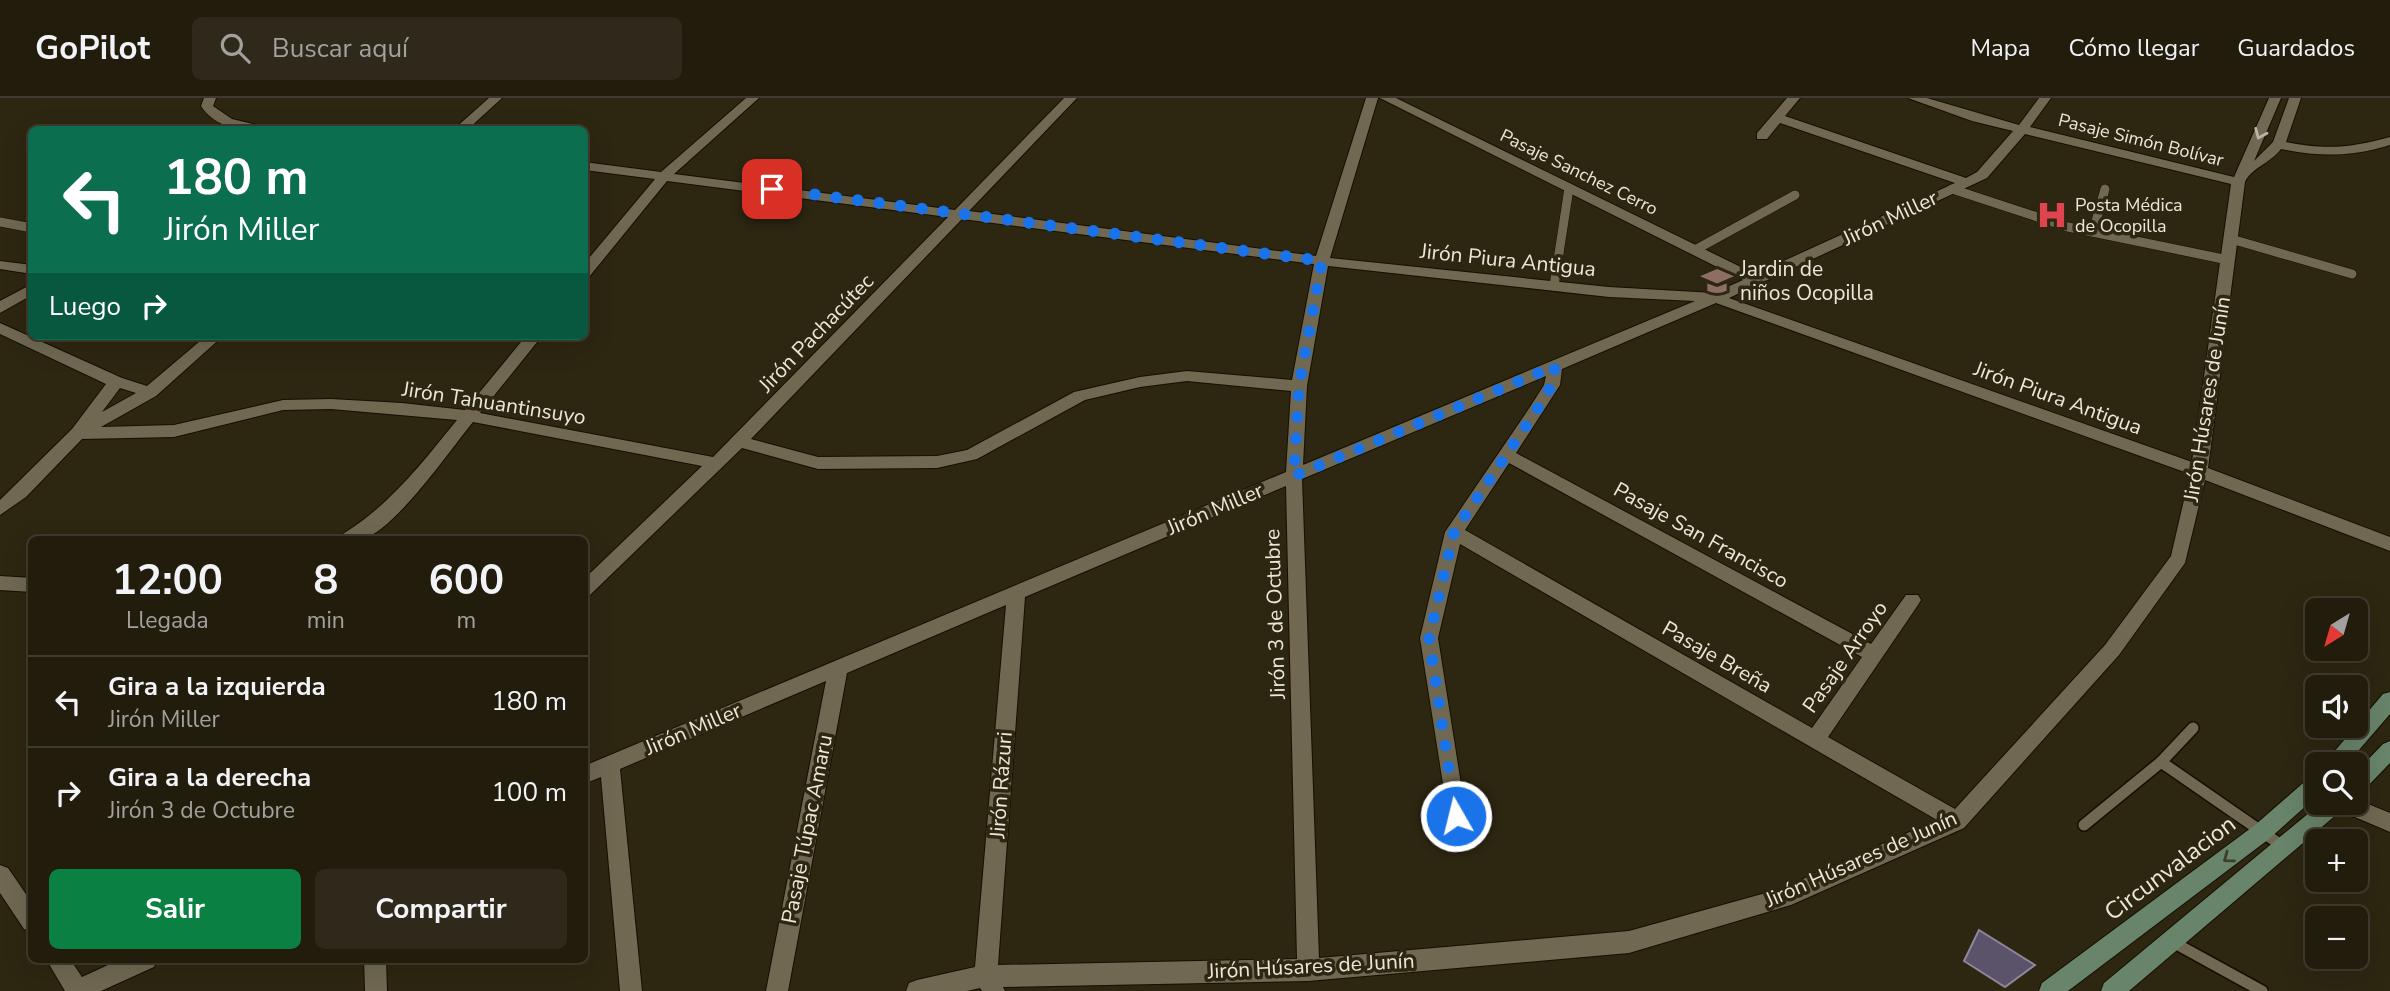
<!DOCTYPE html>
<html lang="es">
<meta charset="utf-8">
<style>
:root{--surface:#221c0d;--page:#2e291b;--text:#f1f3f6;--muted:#a2a19d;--line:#3f3a2e;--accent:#0b8043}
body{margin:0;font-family:"Nunito Sans",sans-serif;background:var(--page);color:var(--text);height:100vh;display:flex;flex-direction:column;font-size:26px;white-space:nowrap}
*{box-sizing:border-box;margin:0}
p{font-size:23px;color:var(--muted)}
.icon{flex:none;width:38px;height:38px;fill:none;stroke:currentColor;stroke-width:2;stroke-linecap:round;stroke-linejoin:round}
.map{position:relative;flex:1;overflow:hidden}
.side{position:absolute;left:28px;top:438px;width:560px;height:427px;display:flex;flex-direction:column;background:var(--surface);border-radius:10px;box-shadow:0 7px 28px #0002,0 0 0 2px var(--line)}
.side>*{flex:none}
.top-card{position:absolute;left:28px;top:28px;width:560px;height:214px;border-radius:10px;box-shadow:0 7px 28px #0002,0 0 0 2px var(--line);background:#0b6e4f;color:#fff;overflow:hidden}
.needle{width:46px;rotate:217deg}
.fabs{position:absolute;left:2305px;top:500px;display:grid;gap:14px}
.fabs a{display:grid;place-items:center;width:63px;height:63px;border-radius:10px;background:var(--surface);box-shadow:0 7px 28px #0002,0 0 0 2px var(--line);font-size:35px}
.pin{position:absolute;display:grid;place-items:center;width:60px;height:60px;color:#fff;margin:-30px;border-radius:14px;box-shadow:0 4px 10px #0006}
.me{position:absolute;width:77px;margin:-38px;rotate:352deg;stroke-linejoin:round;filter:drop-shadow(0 0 5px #0008)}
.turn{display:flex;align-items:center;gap:24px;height:147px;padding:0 21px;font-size:32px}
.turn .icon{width:91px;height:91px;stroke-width:2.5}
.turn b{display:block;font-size:49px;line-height:60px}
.then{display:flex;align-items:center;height:66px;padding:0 21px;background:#0003;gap:14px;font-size:26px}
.eta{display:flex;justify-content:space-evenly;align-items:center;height:119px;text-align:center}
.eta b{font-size:42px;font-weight:700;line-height:49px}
.cta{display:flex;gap:14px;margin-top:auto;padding:14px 21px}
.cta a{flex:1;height:80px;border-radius:10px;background:var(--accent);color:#fff;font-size:28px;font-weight:700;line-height:80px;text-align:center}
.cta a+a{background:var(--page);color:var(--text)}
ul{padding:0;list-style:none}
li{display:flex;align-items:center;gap:21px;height:91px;padding:0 21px;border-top:2px solid var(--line)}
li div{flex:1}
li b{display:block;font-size:26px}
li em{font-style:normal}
header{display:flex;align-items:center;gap:42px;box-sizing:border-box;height:98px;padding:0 35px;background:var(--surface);border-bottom:2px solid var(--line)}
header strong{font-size:33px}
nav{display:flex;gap:38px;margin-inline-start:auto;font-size:24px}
.search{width:490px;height:63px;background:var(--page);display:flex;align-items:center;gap:18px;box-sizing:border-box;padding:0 24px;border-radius:10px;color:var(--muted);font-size:26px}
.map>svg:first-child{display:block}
</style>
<header>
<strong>GoPilot</strong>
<div class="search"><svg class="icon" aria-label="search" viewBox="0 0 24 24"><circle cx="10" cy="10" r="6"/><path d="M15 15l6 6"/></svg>Buscar aquí</div>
<nav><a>Mapa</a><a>Cómo llegar</a><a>Guardados</a></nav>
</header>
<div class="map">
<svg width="2390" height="893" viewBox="0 0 2390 893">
<rect width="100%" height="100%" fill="#2d2611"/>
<polygon fill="#5a5369" stroke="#8e869e" stroke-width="2" points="1979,832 2035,867 2005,889 1964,863"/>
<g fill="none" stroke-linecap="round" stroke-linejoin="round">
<g stroke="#150f00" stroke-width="10">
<g id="lane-far1">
<polyline points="1952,91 2068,129 2228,162"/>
<polyline points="0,124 32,130"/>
<polyline points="2093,134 2105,91"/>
<polyline points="2231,141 2352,176"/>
<polyline points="1695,152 1795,97"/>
<polyline points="1554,188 1569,90"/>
</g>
</g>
<g stroke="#150f00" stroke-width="14">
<g id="lane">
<polyline points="2161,664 2284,749"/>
<polyline points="2084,727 2161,664 2193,630"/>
<polyline points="2171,843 2262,893"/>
</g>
</g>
<g stroke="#150f00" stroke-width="2">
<g id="street">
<path d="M204 0H216L213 8 232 21 278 32C250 32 222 35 203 11L201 8Z"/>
<polygon points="489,0 502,0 467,32 453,32"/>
<path d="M746 0H759L674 76 955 112 1064 0H1077L969 113 1316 158 1366 0H1378L1330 160 1609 189 1714 195 1743 182 1380 0H1396L1755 176 1955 85 1780 25 1767 41H1757V35L1787 0H1800L1785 18 1966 80 1977 74 2013 33 1972 23 1908 0H1927L2019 27 2039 0H2051L2030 29 2234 79 2269 0H2281L2254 63 2273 44 2289 0H2301L2286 44C2327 52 2350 50 2390 39V47C2352 59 2320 59 2281 51 2271 65 2251 70 2245 84L2208 370 2390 439V453L2205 382 2185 465 2119 557 1964 730 1791 807 1629 855 1308 883 1003 889 1005 893H982L980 890 967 893H906L909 885 917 882 975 869 1006 507 847 575 788 893H766L826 583 620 671 642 893H620L601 679 584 686V668L1286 374 1291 293 1187 283 1140 289 1085 302 977 361 937 370 818 371 742 350 590 497 584 499V481L702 368 473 324C450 352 396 431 363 441 356 443 347 441 340 441L343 436C391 406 421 366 457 322L331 311 283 312 174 339 82 341 26 399 0 417V402L72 331 106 286 0 236V225L122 280 147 288 206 238H223L156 298 101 329 174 327 283 302 331 301 402 305 465 312 526 238H542L480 315 713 359 948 119 667 83 589 179 584 180V166L655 81 584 72V64L661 74ZM2025 36 2231 86 2192 364 1729 200 1987 80ZM962 121 1314 166 1292 282 1187 273 1140 279 1074 294 967 352 937 358 818 359 751 341ZM1328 168 1609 199 1695 203 1303 367 1307 288ZM1716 205 2190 376 2171 458 2105 547 1955 711 1828 639 1918 507 1921 502 1918 497H1906L1871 546 1516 355 1560 287 1562 271ZM1546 278 1544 287 1530 309 1445 434 1420 540 1449 724 1456 727 1463 724 1466 718 1438 540 1460 446 1937 722 1780 791 1629 833 1319 860 1302 381ZM120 290 136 295 102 314ZM1509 365 1862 559 1812 630 1465 432ZM1286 388 1297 861 998 867 1025 499Z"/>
<polygon points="0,163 32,167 32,176 0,171"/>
<polygon points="32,186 32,197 0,215 0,203"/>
<polygon points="0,478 32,480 32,494 0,492"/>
<polygon points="2356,701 2390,715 2390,734 2336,711 2333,705 2356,705"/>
<polygon points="0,767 8,770 32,805 32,834 24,831 0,795"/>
<polygon points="46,861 70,861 82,879 121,861 157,861 154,869 101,893 65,893"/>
<polygon points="364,861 386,861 387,893 365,893"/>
</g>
</g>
<g stroke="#150f00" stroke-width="2">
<g id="secondary">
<polygon points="2390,594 2390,616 2346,667 2323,667 2383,596"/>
<polygon points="2390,643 2390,665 2363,693 2356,696 2356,674 2383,646"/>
<polygon points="2317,676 2317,698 2269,741 2068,893 2039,893 2042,885 2255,727 2310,679"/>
<polygon points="2321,705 2346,705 2343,711 2129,893 2101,893 2104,885"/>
</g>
</g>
<use href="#lane-far1" stroke="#706851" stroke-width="9"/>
<use href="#lane" stroke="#706851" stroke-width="11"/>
<use href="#street" fill="#706851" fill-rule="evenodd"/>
<use href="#secondary" fill="#68846a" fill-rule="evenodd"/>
</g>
<defs><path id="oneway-chevron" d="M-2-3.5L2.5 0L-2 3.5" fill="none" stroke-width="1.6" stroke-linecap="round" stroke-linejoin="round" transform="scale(1.75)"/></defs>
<use stroke="#bab4a3" href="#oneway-chevron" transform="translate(2260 36) rotate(113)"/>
<use stroke="#3c3e27" href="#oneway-chevron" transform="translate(2228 760) rotate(143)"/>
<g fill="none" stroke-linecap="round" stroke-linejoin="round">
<polyline stroke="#1a73e8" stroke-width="12" stroke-dasharray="0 21.6" points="772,91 1322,163 1299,288 1294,378 1555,268 1552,287 1536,313 1454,434 1429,540 1456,718"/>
</g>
<defs>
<g id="hospital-bare" transform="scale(2.415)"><path d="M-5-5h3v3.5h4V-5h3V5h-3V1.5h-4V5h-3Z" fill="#e0444e" stroke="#2d2611" stroke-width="2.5" paint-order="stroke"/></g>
<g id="school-bare" transform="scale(2.415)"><path d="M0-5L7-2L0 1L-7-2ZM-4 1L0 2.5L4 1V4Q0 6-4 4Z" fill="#8d6e63" stroke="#2d2611" stroke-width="2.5" paint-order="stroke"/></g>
</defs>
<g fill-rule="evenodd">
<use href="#hospital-bare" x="2052" y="117"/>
<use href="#school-bare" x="1717" y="183"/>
</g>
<g text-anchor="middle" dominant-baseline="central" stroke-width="7" stroke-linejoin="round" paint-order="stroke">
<g font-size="18" fill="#ebe7da" stroke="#2d2611">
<text transform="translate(2141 42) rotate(14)">Pasaje Simón Bolívar</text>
<text transform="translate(1579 74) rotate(26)">Pasaje Sanchez Cerro</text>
</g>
<g font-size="18" fill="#ebe7da" stroke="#2d2611" text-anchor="start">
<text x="2075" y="107">Posta Médica<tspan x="2075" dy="21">de Ocopilla</tspan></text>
</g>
<g font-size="21" fill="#ebe7da" stroke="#2d2611">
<text transform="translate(1890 120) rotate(-25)">Jirón Miller</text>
<text transform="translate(1508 162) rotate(6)">Jirón Piura Antigua</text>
<text transform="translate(816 235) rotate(-46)">Jirón Pachacútec</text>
<text transform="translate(2058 300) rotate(20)">Jirón Piura Antigua</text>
<text transform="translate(2207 301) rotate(-81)">Jirón Húsares de Junín</text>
<text transform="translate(494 305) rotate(9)">Jirón Tahuantinsuyo</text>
<text transform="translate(1215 411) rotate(-23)">Jirón Miller</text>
<text transform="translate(1701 437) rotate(29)">Pasaje San Francisco</text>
<text transform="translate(1275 516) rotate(-92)">Jirón 3 de Octubre</text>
<text transform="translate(1717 559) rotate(30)">Pasaje Breña</text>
<text transform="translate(1845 559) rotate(-55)">Pasaje Arroyo</text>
<text transform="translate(693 631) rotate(-23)">Jirón Miller</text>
<text transform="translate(1001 687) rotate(-86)">Jirón Rázuri</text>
<text transform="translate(807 731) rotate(-79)">Pasaje Túpac Amaru</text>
<text transform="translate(1861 761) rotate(-24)">Jirón Húsares de Junín</text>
<text transform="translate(1311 868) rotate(-3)">Jirón Húsares de Junín</text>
</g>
<g font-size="21" fill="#ebe7da" stroke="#2d2611" text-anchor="start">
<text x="1740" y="171">Jardin de<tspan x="1740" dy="24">niños Ocopilla</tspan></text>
</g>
<g font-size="24" fill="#ebe7da" stroke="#2d2611">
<text transform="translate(2170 770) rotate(-37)">Circunvalacion</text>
</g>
</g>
</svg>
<div class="fabs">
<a><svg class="needle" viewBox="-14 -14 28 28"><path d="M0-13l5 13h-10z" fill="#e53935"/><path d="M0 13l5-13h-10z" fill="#a2a19d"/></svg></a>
<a><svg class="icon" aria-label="sound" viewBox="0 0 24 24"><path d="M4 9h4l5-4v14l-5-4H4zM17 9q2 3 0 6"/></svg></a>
<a><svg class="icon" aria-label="search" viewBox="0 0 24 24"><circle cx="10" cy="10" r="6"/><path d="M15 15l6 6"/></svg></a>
<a>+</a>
<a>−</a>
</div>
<div class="pin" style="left:772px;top:91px;background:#d93025"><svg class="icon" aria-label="arrive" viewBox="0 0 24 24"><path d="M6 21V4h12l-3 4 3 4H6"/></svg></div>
<svg class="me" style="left:1456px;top:718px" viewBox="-20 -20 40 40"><circle r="17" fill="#1a73e8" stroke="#fff" stroke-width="3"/><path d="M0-11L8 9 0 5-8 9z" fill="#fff"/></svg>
<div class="top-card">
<div class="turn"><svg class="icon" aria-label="left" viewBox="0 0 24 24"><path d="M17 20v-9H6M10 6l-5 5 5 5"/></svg><div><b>180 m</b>Jirón Miller</div></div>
<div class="then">Luego<svg class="icon" aria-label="right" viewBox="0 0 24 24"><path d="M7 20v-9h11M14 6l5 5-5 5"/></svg></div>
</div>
<section class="side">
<div class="eta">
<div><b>12:00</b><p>Llegada</p></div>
<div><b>8</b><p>min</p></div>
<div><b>600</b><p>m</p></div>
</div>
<ul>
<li><svg class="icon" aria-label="left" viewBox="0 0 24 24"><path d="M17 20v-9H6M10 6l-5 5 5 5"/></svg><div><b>Gira a la izquierda</b><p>Jirón Miller</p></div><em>180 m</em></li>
<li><svg class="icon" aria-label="right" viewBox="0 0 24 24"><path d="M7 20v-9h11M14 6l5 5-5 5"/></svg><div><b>Gira a la derecha</b><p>Jirón 3 de Octubre</p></div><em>100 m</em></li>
</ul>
<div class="cta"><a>Salir</a><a>Compartir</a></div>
</section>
</div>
